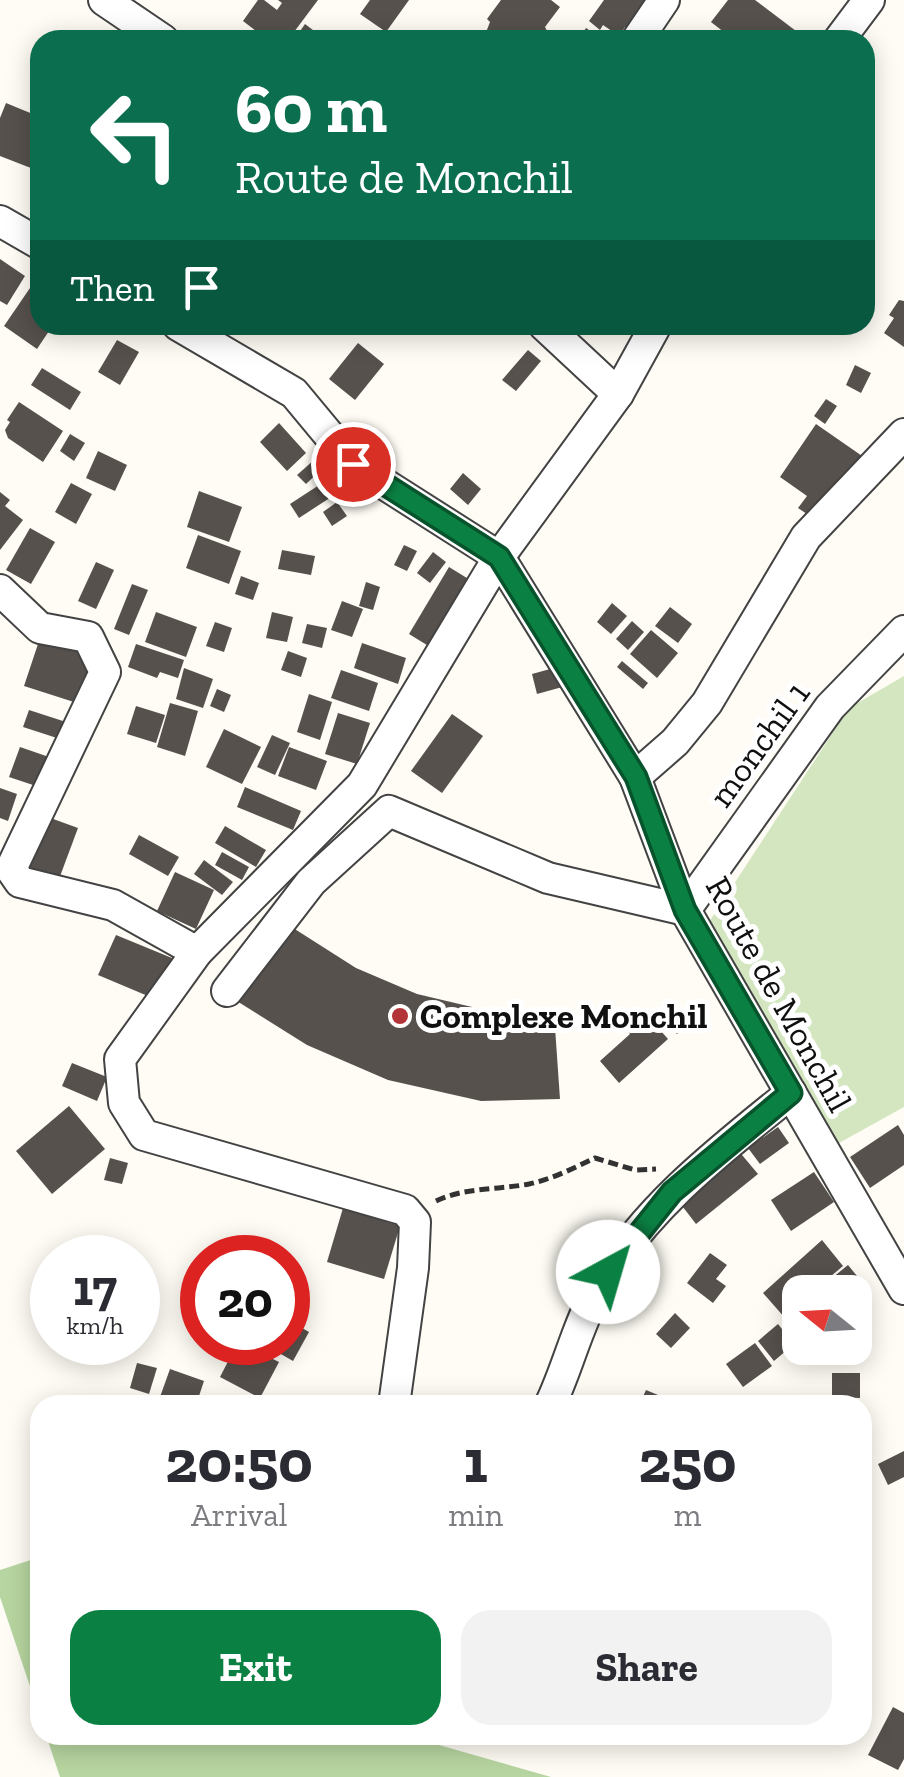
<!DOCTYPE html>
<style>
:root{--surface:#fff;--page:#f2f2f3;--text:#2b2b33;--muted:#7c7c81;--accent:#0b8043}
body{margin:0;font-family:"Zilla Slab",serif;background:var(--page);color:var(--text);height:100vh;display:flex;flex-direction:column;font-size:38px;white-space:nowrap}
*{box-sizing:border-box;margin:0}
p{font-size:32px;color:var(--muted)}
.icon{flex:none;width:55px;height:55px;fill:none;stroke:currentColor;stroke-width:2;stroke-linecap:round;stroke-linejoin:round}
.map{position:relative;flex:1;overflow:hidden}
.side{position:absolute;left:30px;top:1395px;width:842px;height:350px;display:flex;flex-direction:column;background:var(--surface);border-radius:30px;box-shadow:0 5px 25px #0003}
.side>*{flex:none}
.top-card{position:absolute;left:30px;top:30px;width:845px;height:305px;border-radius:30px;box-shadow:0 5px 25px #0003;background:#0b6e4f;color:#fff;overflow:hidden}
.needle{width:65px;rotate:288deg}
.controls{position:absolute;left:782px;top:1275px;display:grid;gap:20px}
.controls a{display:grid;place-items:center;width:90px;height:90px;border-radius:20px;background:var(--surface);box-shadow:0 5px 25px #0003;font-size:50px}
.speed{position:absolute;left:30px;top:1235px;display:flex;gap:20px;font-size:50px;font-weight:700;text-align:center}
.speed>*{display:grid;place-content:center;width:130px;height:130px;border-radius:50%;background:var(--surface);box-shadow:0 5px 25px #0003;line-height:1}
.speed small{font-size:25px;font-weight:400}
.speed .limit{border:15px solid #d22;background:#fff;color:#111}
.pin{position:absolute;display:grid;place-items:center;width:85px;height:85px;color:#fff;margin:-42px;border:5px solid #fff;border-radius:50%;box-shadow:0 2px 10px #0007}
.me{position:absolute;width:110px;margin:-55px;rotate:39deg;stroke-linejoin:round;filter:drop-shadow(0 0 8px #0008)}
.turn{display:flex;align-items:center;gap:35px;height:210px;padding:0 40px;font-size:45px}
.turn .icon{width:130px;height:130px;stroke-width:2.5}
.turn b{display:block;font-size:70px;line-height:85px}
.then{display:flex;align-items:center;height:95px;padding:0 40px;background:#0003;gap:20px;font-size:38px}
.eta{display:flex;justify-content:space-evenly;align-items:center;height:170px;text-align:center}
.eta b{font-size:60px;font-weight:700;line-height:70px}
.action{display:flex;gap:20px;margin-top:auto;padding:20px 40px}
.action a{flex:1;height:115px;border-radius:30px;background:var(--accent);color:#fff;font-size:40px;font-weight:700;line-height:115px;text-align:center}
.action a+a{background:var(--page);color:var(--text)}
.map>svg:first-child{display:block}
</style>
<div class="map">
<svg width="904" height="1777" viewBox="0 0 904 1777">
<rect width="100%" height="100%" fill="#fefcf4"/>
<polygon fill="#d3e6c0" points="904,676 904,1107 839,1143 709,922 849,708"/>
<g fill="#b7d5a0">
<polygon points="40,1557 40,1716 0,1597 0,1570"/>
<polygon points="46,1735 404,1735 551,1777 60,1777"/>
</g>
<g fill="#57514d">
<polygon points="258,0 264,0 277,10 282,3 278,0 318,0 288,40 268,40 243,21"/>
<polygon points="370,0 409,0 386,32 360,14"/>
<polygon points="501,0 551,0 560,7 545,27 552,40 483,40 490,22 487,19"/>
<polygon points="604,0 646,0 633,18 640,23 634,33 625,27 619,36 603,25 600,30 589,21"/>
<polygon points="728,0 755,0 796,31 789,40 734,40 711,22"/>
<polygon points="305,24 326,40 294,40"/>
<polygon points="586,28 598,36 602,30 617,40 578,40"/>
<polygon points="6,103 40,117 40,160 36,170 0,156 0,118"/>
<polygon points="0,259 25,276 7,305 0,301"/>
<polygon points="30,288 40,295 40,325 53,325 37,349 4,326"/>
<polygon points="899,300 904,301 904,347 884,333 894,318 889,315"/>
<polygon points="117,340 139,352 120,385 98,372"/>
<polygon points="358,343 384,364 355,400 329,379"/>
<polygon points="528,350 541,361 516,391 502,380"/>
<polygon points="855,365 871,373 861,393 846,385"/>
<polygon points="42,368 81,392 70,410 31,385"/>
<polygon points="826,399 837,406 825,424 814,416"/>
<polygon points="19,402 63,431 43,462 8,438 5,430 10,422 7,420"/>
<polygon points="279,423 306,453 287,471 260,442"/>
<polygon points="816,424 865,458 819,522 798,508 807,496 780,477"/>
<polygon points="70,434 85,443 74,461 60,451"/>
<polygon points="98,451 127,465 115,491 86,478"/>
<polygon points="314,460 322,469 306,484 297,475"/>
<polygon points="463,473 481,489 468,505 450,489"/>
<polygon points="336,474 345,488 299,518 290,504"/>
<polygon points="71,483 92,494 76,524 55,512"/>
<polygon points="199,491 242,507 229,542 187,527"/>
<polygon points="0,492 10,500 5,506 23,520 0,550"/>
<polygon points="337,502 347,516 332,526 323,512"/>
<polygon points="30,528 55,542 31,584 6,570"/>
<polygon points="198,535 241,551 229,584 186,568"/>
<polygon points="404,545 417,551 407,571 394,565"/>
<polygon points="282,550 315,556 311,575 278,569"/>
<polygon points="433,552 446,562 430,583 417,573"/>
<polygon points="96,562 114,570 96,609 78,601"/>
<polygon points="449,567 475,583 435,650 409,634"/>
<polygon points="241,576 259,583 253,600 235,594"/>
<polygon points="366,582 380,587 373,610 359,606"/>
<polygon points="132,584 148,590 129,635 114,629"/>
<polygon points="342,601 363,609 352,637 331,630"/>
<polygon points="612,603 627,616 611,634 597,622"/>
<polygon points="670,607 692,624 678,643 655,626"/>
<polygon points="156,612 197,627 186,657 145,642"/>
<polygon points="272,612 293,617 287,642 266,638"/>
<polygon points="632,621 644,632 628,650 616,639"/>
<polygon points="215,622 232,628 224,652 206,646"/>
<polygon points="307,624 327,628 322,648 302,643"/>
<polygon points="651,630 678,653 657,678 630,654"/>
<polygon points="40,638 92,655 77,703 24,686"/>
<polygon points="362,643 406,658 398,684 354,668"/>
<polygon points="136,644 184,660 178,678 160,672 157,678 128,667"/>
<polygon points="288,651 307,658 301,677 281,670"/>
<polygon points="622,661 648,683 643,689 617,667"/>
<polygon points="561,666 566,686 537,694 532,674"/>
<polygon points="184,668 213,679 203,708 176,699"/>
<polygon points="341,670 378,683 369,711 331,698"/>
<polygon points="217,689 231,695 224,712 210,706"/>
<polygon points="309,694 332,702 320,740 297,732"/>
<polygon points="170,703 198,711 185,756 157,747"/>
<polygon points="136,706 165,715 156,743 127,734"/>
<polygon points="29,710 66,722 60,739 23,727"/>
<polygon points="338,713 370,723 357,764 325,754"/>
<polygon points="452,714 483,736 442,793 411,771"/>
<polygon points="224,729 261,747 242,784 206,767"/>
<polygon points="272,735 290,743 275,775 257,767"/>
<polygon points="20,747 49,757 39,787 9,777"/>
<polygon points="289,747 327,761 316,790 278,776"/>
<polygon points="245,787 301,811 293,830 237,807"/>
<polygon points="0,788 17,794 8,821 0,818"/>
<polygon points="45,816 78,828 59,879 26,866"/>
<polygon points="225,826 266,850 256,867 215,843"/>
<polygon points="139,835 179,857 168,876 129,854"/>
<polygon points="222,852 249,867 242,880 215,865"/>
<polygon points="204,860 233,882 222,895 194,874"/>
<polygon points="175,872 214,890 196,929 157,911"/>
<polygon points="290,926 356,968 417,994 489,1011 554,1013 560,1099 481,1101 388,1080 307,1045 232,998"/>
<polygon points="116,935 172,958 155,999 98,975"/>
<polygon points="688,1008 695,1015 677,1034 670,1028"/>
<polygon points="645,1013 668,1039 619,1083 600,1061 630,1034 627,1029"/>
<polygon points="72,1063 107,1077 97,1101 62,1086"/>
<polygon points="69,1106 105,1149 52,1194 16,1151"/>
<polygon points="898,1125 904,1135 904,1165 870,1188 850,1157"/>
<polygon points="778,1127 789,1143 760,1164 748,1148"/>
<polygon points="737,1149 758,1174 696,1224 676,1198"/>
<polygon points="110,1158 128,1163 122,1184 104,1180"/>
<polygon points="814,1172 834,1202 791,1231 771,1200"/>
<polygon points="343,1208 400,1226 384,1279 327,1262"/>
<polygon points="822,1240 843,1266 812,1292 800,1292 800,1335 763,1293"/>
<polygon points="710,1253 727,1265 716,1279 726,1286 713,1303 687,1283"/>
<polygon points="848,1265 866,1287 855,1296 855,1292 815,1292"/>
<polygon points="675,1313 690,1328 671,1348 656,1334"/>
<polygon points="288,1320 309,1332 293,1361 260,1342 288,1342"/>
<polygon points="778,1324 794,1344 774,1361 758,1341"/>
<polygon points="238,1342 279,1362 260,1398 220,1377"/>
<polygon points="755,1343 772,1366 743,1387 726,1364"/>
<polygon points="137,1363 157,1368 149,1394 130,1388"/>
<polygon points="170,1369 204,1381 196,1405 185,1405 160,1397"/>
<polygon points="832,1373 860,1373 860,1398 832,1397"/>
<polygon points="646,1390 682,1405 639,1405"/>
<polygon points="904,1451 904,1477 888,1485 878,1464"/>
<polygon points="893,1707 904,1713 904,1759 898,1770 868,1755"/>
</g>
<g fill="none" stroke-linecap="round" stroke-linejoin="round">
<g stroke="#434343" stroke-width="34">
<g id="minor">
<polyline points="104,0 163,40"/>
<polyline points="637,40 664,0"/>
<polyline points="839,40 869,0"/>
<polyline points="0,221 40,244"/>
<polyline points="178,325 294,393 353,464 499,557 635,777 685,910 904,1289"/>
<polyline points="544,325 618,394"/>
<polyline points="0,590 40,628 88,637 105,672 11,869 20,882 113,905 197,952"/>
<polyline points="635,777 675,742 707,703 806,537 904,434"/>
<polyline points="227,991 311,882 389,811 548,878 685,910 830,707 904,631"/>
<polyline points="394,1405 413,1268 415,1222 405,1210 144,1135 124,1103 120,1059 197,952 362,785 499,557 618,394 656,325"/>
<path d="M550 1405C568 1368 577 1326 597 1291 642 1210 720 1150 791 1093"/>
</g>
</g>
<path stroke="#323232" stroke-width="5" stroke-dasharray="10 5" stroke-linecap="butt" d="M436 1201C465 1187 498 1190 529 1184 552 1179 574 1168 595 1158L635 1170 656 1169"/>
<use href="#minor" stroke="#fff" stroke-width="30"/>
</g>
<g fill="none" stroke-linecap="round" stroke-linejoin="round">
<g stroke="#07532c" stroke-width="25">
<polyline id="route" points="353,464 499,557 636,777 685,910 791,1093 672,1192 608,1272"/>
</g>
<use href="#route" stroke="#0b8043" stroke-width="18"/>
</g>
<circle fill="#b33438" stroke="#fff" stroke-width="4" cx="400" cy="1016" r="10"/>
<g text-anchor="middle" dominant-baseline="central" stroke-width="10" stroke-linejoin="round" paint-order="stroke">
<g font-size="35" fill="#101010" stroke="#fff">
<text transform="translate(759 744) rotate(-54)">monchil 1</text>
<text transform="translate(779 994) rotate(61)">Route de Monchil</text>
</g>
<g font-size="35" font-weight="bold" fill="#101010" stroke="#fff" text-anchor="start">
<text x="420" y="1016">Complexe Monchil</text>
</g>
</g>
</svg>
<div class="controls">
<a><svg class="needle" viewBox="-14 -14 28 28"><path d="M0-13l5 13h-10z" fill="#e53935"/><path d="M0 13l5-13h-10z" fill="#7c7c81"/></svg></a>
</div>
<div class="speed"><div>17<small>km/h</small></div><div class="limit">20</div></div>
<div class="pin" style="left:353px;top:464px;background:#d93025"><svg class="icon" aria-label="arrive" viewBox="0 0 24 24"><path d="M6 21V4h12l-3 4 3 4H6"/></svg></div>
<svg class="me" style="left:608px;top:1272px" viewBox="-20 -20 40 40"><circle r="19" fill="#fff"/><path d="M0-13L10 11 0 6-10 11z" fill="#0b8043"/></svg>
<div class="top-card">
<div class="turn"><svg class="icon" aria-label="left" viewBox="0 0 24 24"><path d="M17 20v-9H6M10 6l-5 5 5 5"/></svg><div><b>60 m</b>Route de Monchil</div></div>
<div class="then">Then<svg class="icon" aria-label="arrive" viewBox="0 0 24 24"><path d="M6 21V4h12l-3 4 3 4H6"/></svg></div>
</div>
<section class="side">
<div class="eta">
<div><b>20:50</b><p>Arrival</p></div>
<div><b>1</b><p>min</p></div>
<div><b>250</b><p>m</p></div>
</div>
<div class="action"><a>Exit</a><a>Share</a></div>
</section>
</div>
